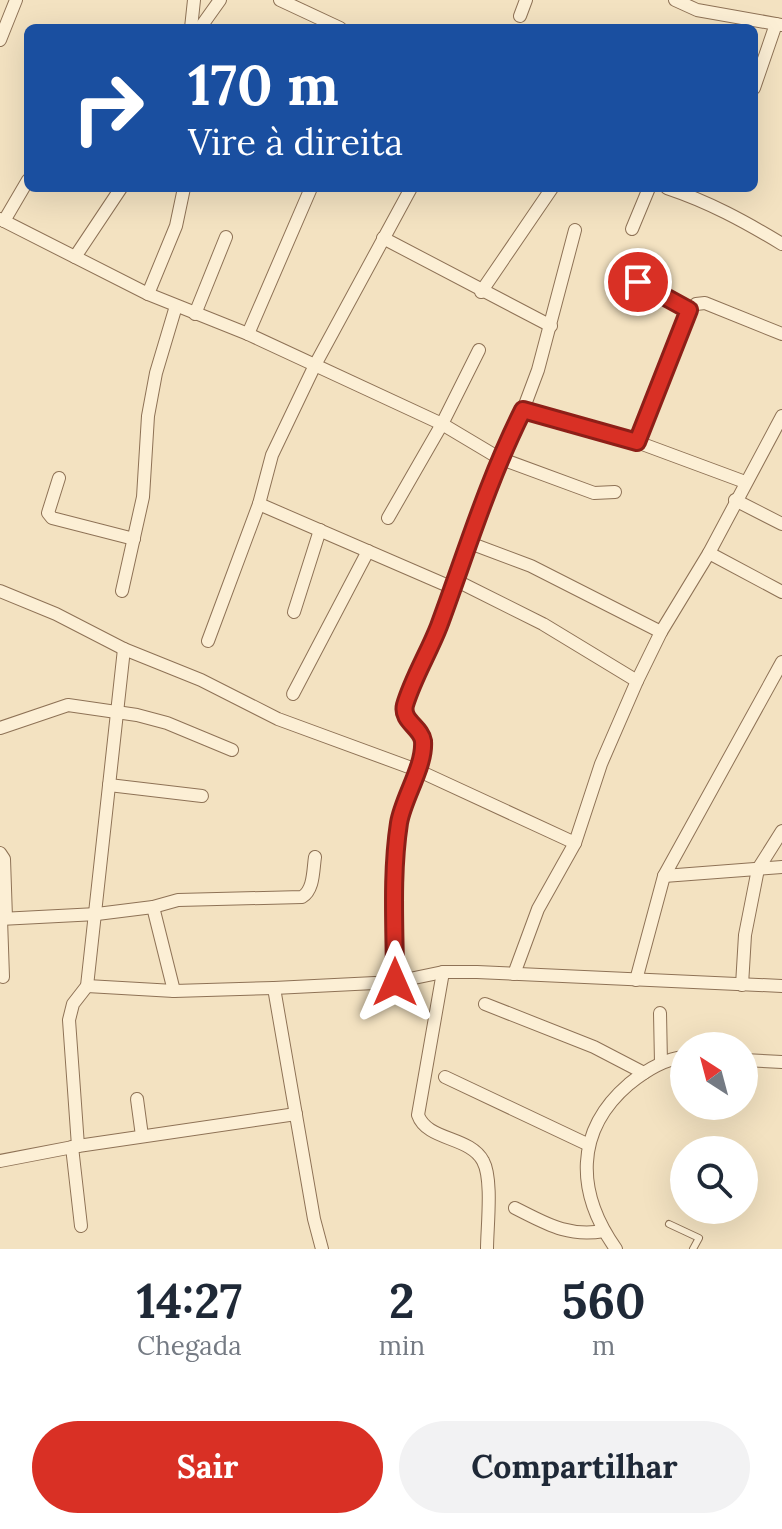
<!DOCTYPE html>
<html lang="pt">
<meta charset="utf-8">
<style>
:root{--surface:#fff;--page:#f2f2f3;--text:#1f2937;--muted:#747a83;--accent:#d93025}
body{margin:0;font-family:Lora,serif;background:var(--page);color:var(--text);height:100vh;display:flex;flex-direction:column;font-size:30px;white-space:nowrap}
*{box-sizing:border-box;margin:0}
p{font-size:26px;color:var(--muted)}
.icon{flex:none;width:44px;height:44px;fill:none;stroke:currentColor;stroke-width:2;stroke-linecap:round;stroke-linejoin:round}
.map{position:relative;height:1249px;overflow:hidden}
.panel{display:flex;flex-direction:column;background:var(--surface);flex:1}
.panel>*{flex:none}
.top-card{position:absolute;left:24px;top:24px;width:734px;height:168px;border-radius:12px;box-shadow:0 8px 32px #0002;background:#1a4fa0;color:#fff;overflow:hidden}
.needle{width:52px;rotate:324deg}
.controls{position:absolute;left:670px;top:1032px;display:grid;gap:16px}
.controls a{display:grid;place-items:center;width:88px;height:88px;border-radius:50%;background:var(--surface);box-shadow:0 8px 32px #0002;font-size:40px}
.pin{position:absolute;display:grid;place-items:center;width:68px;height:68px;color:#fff;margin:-34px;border:4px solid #fff;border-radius:50%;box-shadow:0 2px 8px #0007}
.me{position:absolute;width:88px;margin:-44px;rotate:0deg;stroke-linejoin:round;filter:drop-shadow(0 0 6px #0008)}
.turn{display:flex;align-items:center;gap:28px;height:168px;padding:0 32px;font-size:36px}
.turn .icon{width:104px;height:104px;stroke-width:2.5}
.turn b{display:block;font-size:56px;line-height:68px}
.eta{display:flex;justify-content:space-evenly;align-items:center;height:136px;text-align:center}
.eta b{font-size:48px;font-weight:800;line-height:56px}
.cta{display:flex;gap:16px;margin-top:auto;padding:16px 32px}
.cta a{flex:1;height:92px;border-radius:48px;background:var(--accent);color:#fff;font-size:32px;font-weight:800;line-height:92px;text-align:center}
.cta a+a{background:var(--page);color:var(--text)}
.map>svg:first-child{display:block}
</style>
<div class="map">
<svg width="782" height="1249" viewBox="0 0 782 1249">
<rect width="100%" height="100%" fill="#f3e2c1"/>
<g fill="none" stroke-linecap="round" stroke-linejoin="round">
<g stroke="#8e7256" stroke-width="8">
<polyline id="service" points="669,1224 699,1238 693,1249"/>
</g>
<g stroke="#8e7256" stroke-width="14">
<g id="minor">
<polyline points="280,0 340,28"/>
<polyline points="675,0 697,10 782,25"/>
<polyline points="520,16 526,0"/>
<polyline points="191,28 194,0"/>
<polyline points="200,28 220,0"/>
<polyline points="0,40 16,0"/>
<polyline points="754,88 776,24"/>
<path d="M667 188C709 202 744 221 782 244"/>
<polyline points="0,219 148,294 248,334 442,424 499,458 594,493 615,492"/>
<polyline points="4,221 28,180"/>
<polyline points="632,229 649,188"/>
<polyline points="383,238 551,326"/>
<polyline points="75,257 121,188"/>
<polyline points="638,282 689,310"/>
<polyline points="481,292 552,188"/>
<polyline points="148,294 176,226 184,188"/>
<polyline points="195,314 226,237"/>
<polyline points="248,334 311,188"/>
<polyline points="523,410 637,442 745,482"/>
<polyline points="637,442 689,310 696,304 705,303 782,334"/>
<polyline points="59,478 48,513 52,518 134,539"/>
<polyline points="735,500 782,524"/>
<polyline points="259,504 453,588"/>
<polyline points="388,518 442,424 479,350"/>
<polyline points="467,542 531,566 661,632"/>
<polyline points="709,553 782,592"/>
<polyline points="455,580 543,624 637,681"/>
<polyline points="0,591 56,614 124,649 201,680 278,719 417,770 575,843"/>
<polyline points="122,591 143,497 148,416 156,373 176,306"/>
<polyline points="294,612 320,530"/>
<polyline points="208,641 259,504 272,455 315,365 411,188"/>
<polyline points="293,694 368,551"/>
<polyline points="0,728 68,705 137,715 167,723 232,750"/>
<polyline points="109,785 202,796"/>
<polyline points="0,853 4,859 6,918"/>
<polyline points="664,876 782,867"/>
<polyline points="153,907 174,991"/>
<path d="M0 919 97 914 153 907 178 900 302 897C314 890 313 870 315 857"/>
<polyline points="1,919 3,977"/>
<path d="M443 972 418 1115C427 1141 470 1136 483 1161 493 1179 487 1227 487 1249"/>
<polyline points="514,974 538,909 575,843 601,764 637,681 661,632 709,553 782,416"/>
<polyline points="636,980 664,876 782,662"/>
<polyline points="395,982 395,852 402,805 417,770 423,743 422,738 406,716 406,704 433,643 499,458 523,410 538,370 575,230"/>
<polyline points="742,985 745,935 758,869 782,831"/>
<polyline points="87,986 174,991 274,988 395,982 443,972 477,972 782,986"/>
<polyline points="274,988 314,1219 322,1249"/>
<polyline points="485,1004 594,1047 644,1073"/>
<polyline points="660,1013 661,1063"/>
<polyline points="744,1060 782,1062"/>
<polyline points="445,1077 589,1145"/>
<polyline points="137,1099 142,1136"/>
<polyline points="78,1146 69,1020 73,1004 87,986 124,649"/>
<polyline points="72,1147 81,1226"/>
<polyline points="0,1161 78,1146 296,1114"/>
<path d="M515 1208C547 1224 567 1237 604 1231"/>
<path d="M616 1249C576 1193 574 1131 629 1084 645 1071 664 1059 684 1057"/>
</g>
</g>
<use href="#service" stroke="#fcefd5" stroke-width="6"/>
<use href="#minor" stroke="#fcefd5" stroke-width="12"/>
</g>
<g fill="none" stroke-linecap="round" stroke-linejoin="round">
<g stroke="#8d1f18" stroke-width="20">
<path id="route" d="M395 982C395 930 391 875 399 823 403 798 425 766 423 741 421 727 401 721 405 705 413 678 429 652 439 626 466 553 488 480 523 410L637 442 689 310 638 282"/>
</g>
<use href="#route" stroke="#d93025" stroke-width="14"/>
</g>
</svg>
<div class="controls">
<a><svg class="needle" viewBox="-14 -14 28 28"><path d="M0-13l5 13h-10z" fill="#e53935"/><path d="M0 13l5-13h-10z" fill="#747a83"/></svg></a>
<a><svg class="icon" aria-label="search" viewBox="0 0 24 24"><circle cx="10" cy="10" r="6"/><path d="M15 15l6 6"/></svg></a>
</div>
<div class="pin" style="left:638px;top:282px;background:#d93025"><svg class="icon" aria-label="arrive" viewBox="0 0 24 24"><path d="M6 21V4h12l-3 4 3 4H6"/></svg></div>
<svg class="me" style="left:395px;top:982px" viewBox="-20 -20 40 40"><path d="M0-17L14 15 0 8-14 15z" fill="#d93025" stroke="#fff" stroke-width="4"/></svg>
<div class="top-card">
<div class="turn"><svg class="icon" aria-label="right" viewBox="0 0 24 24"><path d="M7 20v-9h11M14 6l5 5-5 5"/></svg><div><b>170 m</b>Vire à direita</div></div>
</div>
</div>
<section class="panel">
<div class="eta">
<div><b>14:27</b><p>Chegada</p></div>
<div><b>2</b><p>min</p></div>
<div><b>560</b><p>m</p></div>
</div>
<div class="cta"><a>Sair</a><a>Compartilhar</a></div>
</section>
